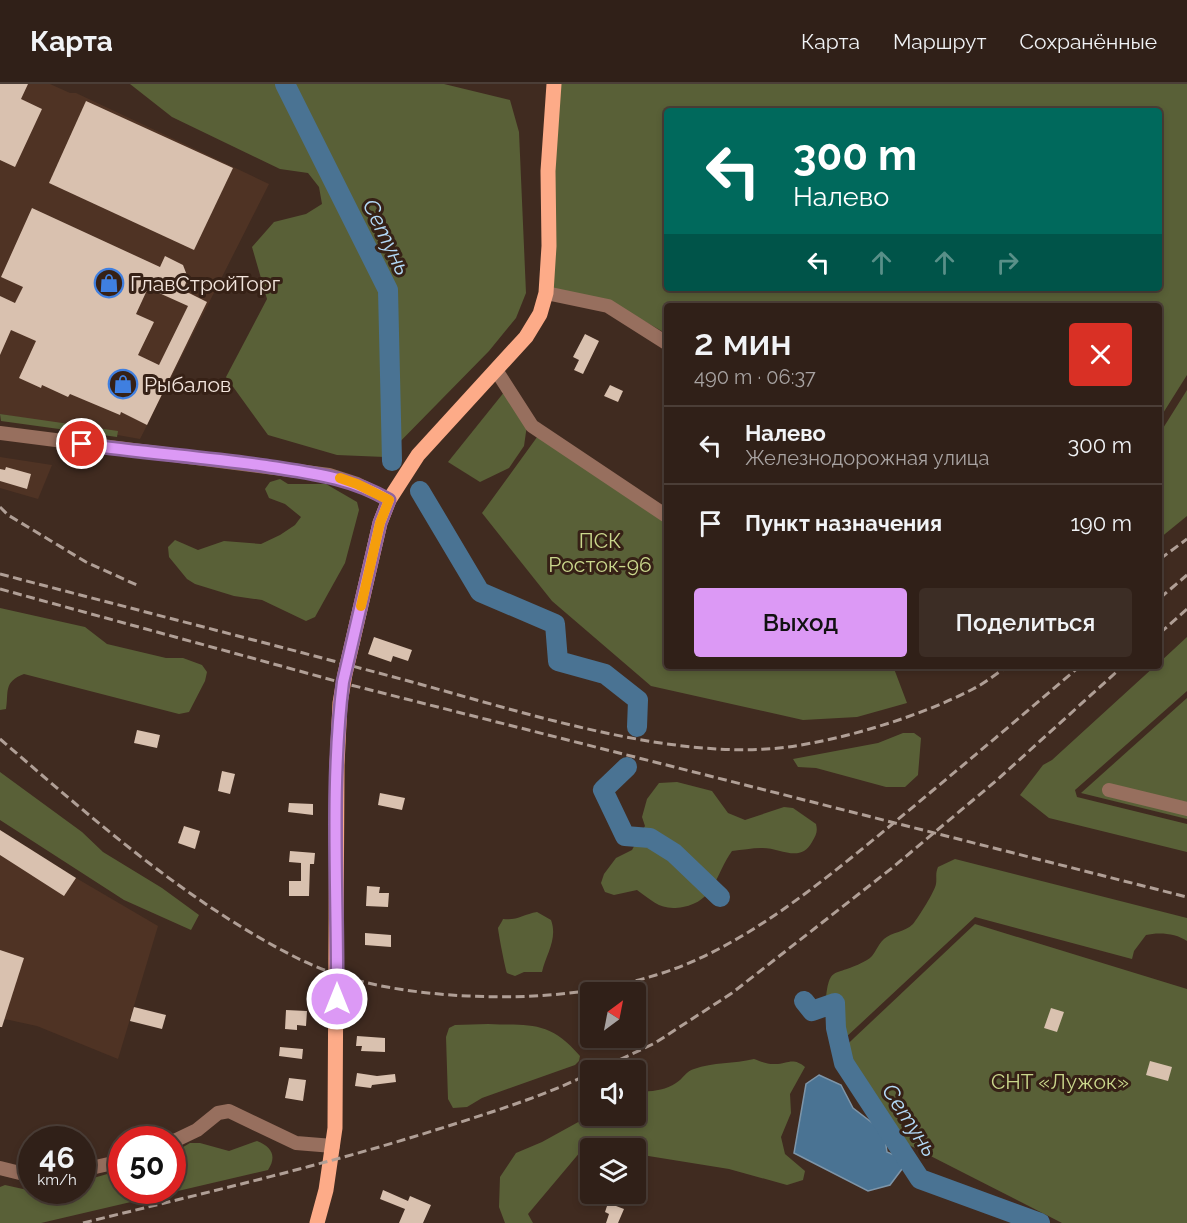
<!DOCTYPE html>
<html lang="ru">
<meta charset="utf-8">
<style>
:root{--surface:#302018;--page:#3c2d25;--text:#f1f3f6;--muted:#a8a3a2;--line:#4b3e37;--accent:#dc99f5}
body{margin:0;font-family:Raleway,sans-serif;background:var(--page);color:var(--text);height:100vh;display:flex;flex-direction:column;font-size:22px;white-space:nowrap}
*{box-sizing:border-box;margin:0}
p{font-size:20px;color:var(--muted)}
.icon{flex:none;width:33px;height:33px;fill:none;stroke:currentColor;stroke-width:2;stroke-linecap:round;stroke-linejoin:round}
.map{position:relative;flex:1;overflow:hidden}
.side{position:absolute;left:664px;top:219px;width:498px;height:366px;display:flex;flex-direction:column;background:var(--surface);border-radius:6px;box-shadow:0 3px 9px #0003,0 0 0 2px var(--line)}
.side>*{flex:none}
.hud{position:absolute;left:664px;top:24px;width:498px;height:183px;border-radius:6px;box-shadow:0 3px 9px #0003,0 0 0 2px var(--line);background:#00695c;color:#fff;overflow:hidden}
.needle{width:39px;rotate:32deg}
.buttons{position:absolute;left:580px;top:898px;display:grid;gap:12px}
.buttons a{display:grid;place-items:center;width:66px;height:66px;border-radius:6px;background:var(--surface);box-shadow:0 3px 9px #0003,0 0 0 2px var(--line);font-size:30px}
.speed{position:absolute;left:18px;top:1042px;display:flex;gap:12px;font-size:30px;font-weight:700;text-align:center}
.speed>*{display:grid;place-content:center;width:78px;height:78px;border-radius:50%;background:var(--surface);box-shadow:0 3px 9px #0003,0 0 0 2px var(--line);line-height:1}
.speed small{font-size:15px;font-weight:400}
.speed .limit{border:9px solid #d22;background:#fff;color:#111}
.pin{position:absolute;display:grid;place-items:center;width:51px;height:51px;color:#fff;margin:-26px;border:3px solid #fff;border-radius:50%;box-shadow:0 2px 6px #0007}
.me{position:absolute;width:66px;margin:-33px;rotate:0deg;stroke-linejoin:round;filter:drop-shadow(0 0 4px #0008)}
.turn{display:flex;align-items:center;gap:21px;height:126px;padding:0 30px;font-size:27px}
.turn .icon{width:78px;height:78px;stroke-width:2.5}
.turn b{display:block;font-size:42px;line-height:51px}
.lanes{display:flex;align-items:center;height:57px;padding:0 30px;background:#0003;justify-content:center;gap:30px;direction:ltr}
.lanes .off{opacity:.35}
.round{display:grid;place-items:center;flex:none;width:63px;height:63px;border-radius:6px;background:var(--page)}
.overview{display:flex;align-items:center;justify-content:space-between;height:102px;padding:0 30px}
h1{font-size:36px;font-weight:600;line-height:45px}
.button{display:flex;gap:12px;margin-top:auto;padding:12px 30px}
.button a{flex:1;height:69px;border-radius:6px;background:var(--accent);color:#111;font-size:24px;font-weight:600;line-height:69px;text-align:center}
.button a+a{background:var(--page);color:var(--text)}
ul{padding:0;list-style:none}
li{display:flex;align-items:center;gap:18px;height:78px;padding:0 30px;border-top:2px solid var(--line)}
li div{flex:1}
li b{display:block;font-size:22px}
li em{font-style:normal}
header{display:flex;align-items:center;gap:36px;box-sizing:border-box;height:84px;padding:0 30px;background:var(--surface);border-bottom:2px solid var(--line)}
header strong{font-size:28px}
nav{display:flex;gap:33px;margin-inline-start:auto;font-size:21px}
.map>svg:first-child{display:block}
</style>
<header>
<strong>Карта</strong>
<nav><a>Карта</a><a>Маршрут</a><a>Сохранённые</a></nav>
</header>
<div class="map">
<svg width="1187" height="1139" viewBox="0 0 1187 1139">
<rect width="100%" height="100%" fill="#402b20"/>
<g fill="#4f3324">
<polygon points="0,0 50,0 70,9 76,9 269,100 140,355 0,330"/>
<polygon points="0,373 52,381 38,415 0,404"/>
<polygon points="0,746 76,794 158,842 118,975 37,942 0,934"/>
</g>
<g fill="#596037" fill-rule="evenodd">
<polygon points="130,0 444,0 510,16 519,48 526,209 516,234 489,267 385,373 337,371 268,351 226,293 267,215 252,163 274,138 306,130 322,120 319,103 308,89 280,85 172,33"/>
<path d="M554 0H1187V291L1160 334V222H668L667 250 612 219 546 209ZM668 27H1160V204H668Z"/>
<polygon points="1187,306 1187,432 1160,454 1160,349"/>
<polygon points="505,307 527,341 524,362 509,384 480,398 448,378"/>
<polygon points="0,330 118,347 117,353 1,337"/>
<polygon points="540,349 667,431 668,582 893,582 907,619 857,633 803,636 651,602 552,517 482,429"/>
<polygon points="280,395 288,400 326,400 357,418 359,426 345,479 315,533 306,537 262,516 234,512 195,500 187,495 169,473 168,463 175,456 198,466 224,457 261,460 280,451 295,441 301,433 285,420 269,414 265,405 270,398"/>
<path d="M0 524 85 543 107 560 166 574H183L202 581 207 588 205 597 189 628 179 630 24 590C3 598 9 608 6 625L0 626Z"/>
<polygon points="1187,553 1187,607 1075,706 1077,713 1187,740 1187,768 1049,734 1020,711 1043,681 1052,676 1155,582 1160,582 1160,578"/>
<polygon points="1187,614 1187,735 1081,709"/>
<polygon points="903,649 914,649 921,654 918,691 905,703 886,703 816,684 798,683 793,675 878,659"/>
<polygon points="0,688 82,748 103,768 162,804 199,831 191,846 124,816 0,736"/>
<path d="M677 698 712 707 728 729 745 736 784 723 793 724 816 740C818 748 816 751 812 758 800 780 780 763 761 764 752 764 742 766 732 767 715 791 715 817 683 823 661 827 654 818 637 806L614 811 605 808 601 799 604 790 616 774 632 766 645 742 642 733 647 715 659 699Z"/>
<path d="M955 775 1187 834V857C1176 849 1158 848 1146 851L1134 867 1132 875 975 833 844 955C836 944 835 936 825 926 829 876 832 896 867 876 875 872 877 861 884 855 892 848 905 848 913 840 918 834 935 807 936 800 937 793 935 790 938 783Z"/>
<path d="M537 828 551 836C558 855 546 870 542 888H524L515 892 507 889C505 884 498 847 498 844 499 842 503 836 503 835 517 837 524 830 537 828Z"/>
<polygon points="975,840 1187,905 1187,1139 1062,1139 907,1060 836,971"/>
<path d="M488 940C531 942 549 936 580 972L579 977 575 981 482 1014 467 1023 453 1024 448 1015 446 953 449 944 455 941Z"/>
<path d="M754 975C759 977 767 980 773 980 787 981 792 972 805 983L790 1010 791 1029 781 1053 785 1070 805 1087 803 1096 787 1101 729 1085 636 1070V1065L581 1067 528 1130 533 1139H505L499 1123 500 1093 516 1069 542 1058 591 1031 636 1032V1007C650 1008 664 1007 676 999 683 995 686 987 694 985 713 978 734 980 754 975Z"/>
<path d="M257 1057C272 1063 277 1072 268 1086L41 1139H0V1103L5 1101 32 1107H82L83 1097 121 1086 122 1107H172L173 1069 190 1059H200L229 1067Z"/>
</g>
<polygon fill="#4a7393" stroke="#7d95a9" stroke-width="1.5" points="819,991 841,1001 853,1024 884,1048 887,1068 908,1077 890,1101 868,1107 794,1069 806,1000"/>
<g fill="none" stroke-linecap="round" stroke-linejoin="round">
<g stroke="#4a7393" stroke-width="20">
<polyline points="285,0 388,206 392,377"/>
<polyline points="420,407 480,508 555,540 558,577 605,590 638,616 637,643"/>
<polyline points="627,683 603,706 625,752 650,754 674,769 720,813"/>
<polyline points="804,917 812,927 835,919 836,944 844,979 920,1095 1040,1139"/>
</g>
</g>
<g fill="#d9c1af" fill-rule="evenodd">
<polygon points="0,0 28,0 21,15 42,25 15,83 0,76"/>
<polygon points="86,17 233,84 194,166 49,99"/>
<path d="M32 124 160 183 165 172 183 181 188 194 183 206 207 218 147 341 121 328 120 331 70 310 68 313 42 301 41 304 19 294 36 257 11 246 0 271V212L15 219 23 203 1 193ZM148 204 188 222 159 281 138 271 154 238 136 230Z"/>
<polygon points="585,250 599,257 583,290 574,286 579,276 573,273"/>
<polygon points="610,301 623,307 618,318 604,312"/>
<polygon points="6,383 31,390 27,405 0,397 0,385 5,386"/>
<polygon points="374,553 412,566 408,577 393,572 391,578 368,570"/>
<polygon points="137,646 160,651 157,664 134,659"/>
<polygon points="222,687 235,690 230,710 218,707"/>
<polygon points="380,709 405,714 402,726 378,721"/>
<polygon points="289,719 313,720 313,731 288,728"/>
<polygon points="184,742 200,747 195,765 178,759"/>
<polygon points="0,746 76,794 64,812 0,771"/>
<polygon points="290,767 315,769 314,780 310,780 309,812 289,812 289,797 301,797 301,779 289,778"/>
<polygon points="367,802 380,803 379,809 389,809 388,823 366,822"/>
<polygon points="365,849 391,851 391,863 365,861"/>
<polygon points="0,866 24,874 2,943 0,943"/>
<polygon points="134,923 166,931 162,945 130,937"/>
<polygon points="1051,924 1064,928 1057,948 1044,944"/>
<polygon points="286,926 307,927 306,942 297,941 297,946 285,945"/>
<polygon points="357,952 385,954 385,968 361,967 362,962 356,962"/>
<polygon points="280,963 303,965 302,975 279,972"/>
<polygon points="1150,977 1172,983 1168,997 1146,991"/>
<polygon points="357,989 377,992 395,990 396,998 372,1001 371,1004 355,1002"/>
<polygon points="289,994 306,996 303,1017 285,1014"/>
<polygon points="383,1106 408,1117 410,1112 431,1121 423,1139 399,1139 405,1125 380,1115"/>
<polygon points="608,1119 624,1125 618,1139 606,1139 609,1130 605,1128"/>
</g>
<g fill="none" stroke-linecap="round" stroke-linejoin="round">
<g stroke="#976f5e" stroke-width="14">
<polyline points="546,209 608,222 668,260"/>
<polyline points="496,286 532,342 668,433"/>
<polyline points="0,349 329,391 357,400 389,416"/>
<polyline points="1109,706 1187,725"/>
<polyline points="172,1058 197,1046 218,1029 229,1027 296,1059 333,1062"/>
<polyline points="0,1084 32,1092"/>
<polyline points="82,1086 122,1077"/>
</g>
<polyline stroke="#fdab88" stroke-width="15" points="317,1139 326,1106 335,1044 337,681 340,619 345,590 380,439 389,416 418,371 526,253 540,230 546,209 549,162 548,87 554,0"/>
<g stroke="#b09f96" stroke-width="3" stroke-dasharray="9 4.5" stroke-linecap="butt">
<polyline points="0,423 8,431 86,478 139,502"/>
<polyline points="1160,475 1187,455"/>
<path d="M0 490C137 526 275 561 412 598 523 628 673 678 788 663 846 655 921 632 973 605 985 599 996 590 1008 582"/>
<polyline points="0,505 343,599 1187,813"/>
<polyline points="1160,514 1187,491"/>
<polyline points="1160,549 1187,525"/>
<path d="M0 655C93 735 185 817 295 873 348 900 409 909 468 912 531 915 595 910 656 891 742 865 822 798 890 742 954 689 1017 636 1080 582"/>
<polyline points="596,987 655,959 732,909 892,784 997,696 1123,582"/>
<path d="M83 1139C204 1109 326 1081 445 1043 495 1027 544 1012 591 989"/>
</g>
</g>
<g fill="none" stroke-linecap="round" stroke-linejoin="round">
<g stroke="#8f639f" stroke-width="15">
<path id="route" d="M82 360C143 369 205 373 266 382 310 389 350 393 389 416L380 439 343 598C330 701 338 811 337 915"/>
</g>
<use href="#route" stroke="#dc99f5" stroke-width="10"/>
<polyline stroke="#f59e0b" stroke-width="10" points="340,394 357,400 389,416 380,439 361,522"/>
</g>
<defs>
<g id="shop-ring" transform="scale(1.5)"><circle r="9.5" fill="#362116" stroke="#3f7fe0" stroke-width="1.5"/><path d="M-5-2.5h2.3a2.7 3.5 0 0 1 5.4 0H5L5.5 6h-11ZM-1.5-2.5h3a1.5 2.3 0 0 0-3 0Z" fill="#3f7fe0"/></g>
</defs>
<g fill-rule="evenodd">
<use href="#shop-ring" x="109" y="199"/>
<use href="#shop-ring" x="123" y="300"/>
</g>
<g text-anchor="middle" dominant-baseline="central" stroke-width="6" stroke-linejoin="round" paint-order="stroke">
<g font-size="21" fill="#f3e5dd" stroke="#362116" text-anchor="start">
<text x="130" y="199">ГлавСтройТорг</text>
<text x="144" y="300">Рыбалов</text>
</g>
<g font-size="21" fill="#cad78c" stroke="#362116">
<text x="600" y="456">ПСК<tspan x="600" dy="24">Росток-96</tspan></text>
<text x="1060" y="997">СНТ «Лужок»</text>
</g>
<g font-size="22" font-style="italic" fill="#b3d9f7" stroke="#362116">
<text transform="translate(387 153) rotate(64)">Сетунь</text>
<text transform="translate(910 1036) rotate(57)">Сетунь</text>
</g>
</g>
</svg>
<div class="buttons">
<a><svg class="needle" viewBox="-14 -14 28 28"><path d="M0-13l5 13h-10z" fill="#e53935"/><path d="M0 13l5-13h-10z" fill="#a8a3a2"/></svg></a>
<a><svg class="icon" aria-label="sound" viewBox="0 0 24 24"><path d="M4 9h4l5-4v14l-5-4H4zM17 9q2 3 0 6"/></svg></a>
<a><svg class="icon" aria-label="layers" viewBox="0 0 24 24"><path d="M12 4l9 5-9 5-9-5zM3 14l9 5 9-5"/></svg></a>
</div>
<div class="speed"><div>46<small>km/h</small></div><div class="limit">50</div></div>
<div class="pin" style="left:82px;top:360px;background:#d93025"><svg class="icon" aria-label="arrive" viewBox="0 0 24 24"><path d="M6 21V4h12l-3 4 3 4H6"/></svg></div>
<svg class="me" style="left:337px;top:915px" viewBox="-20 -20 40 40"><circle r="17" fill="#dc99f5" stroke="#fff" stroke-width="3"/><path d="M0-11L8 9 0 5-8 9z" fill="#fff"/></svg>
<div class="hud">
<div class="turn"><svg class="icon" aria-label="left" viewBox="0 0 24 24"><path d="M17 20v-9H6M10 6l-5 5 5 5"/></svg><div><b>300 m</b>Налево</div></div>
<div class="lanes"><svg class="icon" aria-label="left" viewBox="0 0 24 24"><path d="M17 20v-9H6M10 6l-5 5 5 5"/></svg><svg class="icon off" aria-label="ahead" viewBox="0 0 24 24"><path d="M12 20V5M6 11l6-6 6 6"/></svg><svg class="icon off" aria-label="ahead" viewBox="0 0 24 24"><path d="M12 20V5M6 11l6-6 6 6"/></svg><svg class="icon off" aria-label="right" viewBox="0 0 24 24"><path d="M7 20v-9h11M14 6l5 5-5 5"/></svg></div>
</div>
<section class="side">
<div class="overview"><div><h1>2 мин</h1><p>490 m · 06:37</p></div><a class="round" style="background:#d93025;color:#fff"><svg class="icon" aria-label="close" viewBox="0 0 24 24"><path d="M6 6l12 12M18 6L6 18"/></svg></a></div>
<ul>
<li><svg class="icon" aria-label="left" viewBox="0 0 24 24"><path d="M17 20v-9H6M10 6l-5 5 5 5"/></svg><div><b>Налево</b><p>Железнодорожная улица</p></div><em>300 m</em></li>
<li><svg class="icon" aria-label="arrive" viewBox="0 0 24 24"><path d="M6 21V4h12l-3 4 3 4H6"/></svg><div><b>Пункт назначения</b></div><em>190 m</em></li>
</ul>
<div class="button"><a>Выход</a><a>Поделиться</a></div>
</section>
</div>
